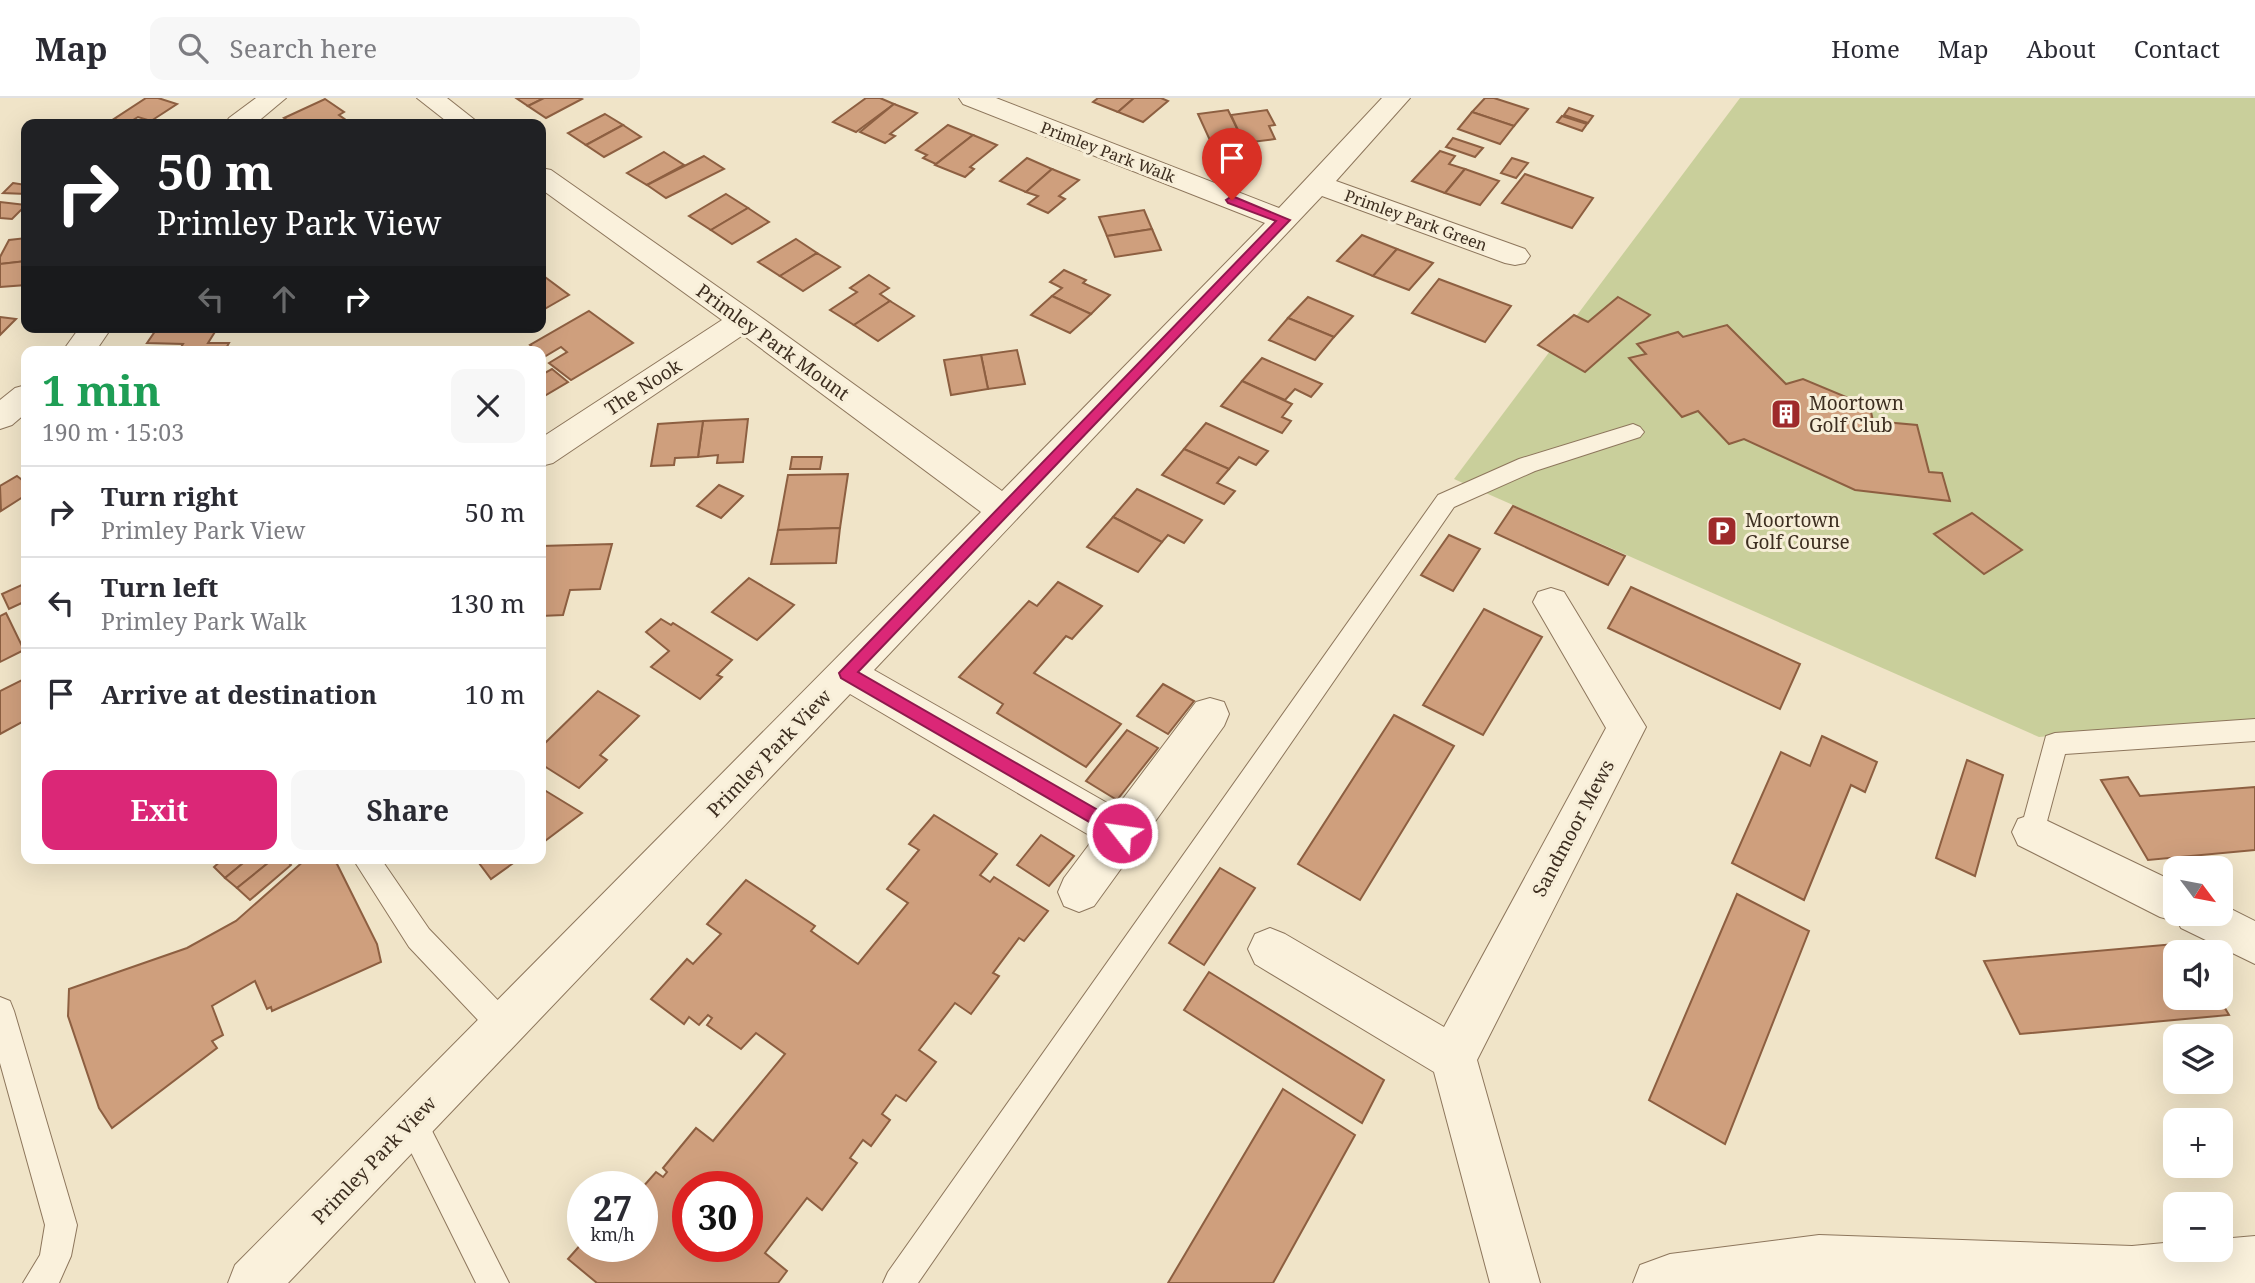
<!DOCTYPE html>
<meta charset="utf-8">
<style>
:root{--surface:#fff;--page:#f7f7f7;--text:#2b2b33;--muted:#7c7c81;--line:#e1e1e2;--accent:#db2777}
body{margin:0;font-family:"Noto Serif",serif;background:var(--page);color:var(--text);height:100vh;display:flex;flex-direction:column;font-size:26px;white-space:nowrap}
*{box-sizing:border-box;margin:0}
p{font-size:23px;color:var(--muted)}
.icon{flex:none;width:38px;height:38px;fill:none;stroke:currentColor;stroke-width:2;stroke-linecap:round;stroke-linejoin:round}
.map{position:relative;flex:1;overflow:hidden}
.details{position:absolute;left:21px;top:248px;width:525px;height:518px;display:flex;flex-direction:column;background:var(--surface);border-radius:14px;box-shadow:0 7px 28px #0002}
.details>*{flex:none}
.banner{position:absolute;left:21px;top:21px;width:525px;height:214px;border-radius:14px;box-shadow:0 7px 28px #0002;background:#202124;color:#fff;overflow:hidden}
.needle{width:46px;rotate:122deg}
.controls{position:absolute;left:2163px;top:758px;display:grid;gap:14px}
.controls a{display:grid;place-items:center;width:70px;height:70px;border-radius:14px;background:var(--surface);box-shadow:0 7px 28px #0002;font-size:35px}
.speed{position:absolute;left:567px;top:1073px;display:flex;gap:14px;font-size:35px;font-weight:700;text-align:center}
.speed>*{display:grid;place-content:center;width:91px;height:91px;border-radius:50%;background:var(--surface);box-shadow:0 7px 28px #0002;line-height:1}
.speed small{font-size:18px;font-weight:400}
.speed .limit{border:10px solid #d22;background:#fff;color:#111}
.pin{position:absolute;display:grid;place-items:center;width:60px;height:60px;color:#fff;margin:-72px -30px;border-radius:50% 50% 50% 0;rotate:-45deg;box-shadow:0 0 7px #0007}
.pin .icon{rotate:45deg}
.me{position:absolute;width:77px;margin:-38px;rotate:300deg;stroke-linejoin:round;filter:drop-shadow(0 0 5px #0008)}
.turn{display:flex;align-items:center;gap:24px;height:147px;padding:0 21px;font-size:32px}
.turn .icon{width:91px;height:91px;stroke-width:2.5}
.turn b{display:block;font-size:49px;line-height:60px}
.lanes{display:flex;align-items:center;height:66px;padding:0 21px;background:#0003;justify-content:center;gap:35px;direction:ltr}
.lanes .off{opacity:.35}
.round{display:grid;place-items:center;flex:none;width:74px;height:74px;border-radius:14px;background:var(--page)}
.summary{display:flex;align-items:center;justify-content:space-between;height:119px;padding:0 21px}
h1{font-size:42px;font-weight:700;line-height:52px;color:#1e9e55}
.action{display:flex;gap:14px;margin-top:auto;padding:14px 21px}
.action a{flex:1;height:80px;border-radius:14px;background:var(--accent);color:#fff;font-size:28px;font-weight:700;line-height:80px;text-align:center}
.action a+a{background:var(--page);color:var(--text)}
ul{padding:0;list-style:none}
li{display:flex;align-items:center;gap:21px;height:91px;padding:0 21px;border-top:2px solid var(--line)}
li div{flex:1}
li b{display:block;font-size:26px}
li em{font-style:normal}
header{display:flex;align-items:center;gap:42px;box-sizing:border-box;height:98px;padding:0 35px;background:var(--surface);border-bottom:2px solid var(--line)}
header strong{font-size:33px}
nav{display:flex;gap:38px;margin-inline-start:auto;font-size:24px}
.search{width:490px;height:63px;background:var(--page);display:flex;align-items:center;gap:18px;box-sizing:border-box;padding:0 24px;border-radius:14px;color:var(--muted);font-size:26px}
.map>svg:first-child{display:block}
</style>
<header>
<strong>Map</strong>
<div class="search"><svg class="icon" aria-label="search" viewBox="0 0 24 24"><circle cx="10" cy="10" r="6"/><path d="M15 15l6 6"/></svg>Search here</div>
<nav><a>Home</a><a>Map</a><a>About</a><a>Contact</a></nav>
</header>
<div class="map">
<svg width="2255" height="1185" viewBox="0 0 2255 1185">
<rect width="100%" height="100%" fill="#f0e4c8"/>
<polygon fill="#c9cf9b" points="1740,0 2255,0 2255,621 2039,639 1454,381"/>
<g fill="#cf9f7d" stroke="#8d5f41" stroke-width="2" fill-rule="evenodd">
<polygon points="146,0 158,0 177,6 151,23 138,19 128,25 114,21"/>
<polygon points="516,0 544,0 528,8"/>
<polygon points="544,0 580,0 582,1 546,20 528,8"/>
<polygon points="866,0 880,0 894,6 856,34 833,24"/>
<polygon points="1098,0 1134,0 1118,14 1093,4"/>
<polygon points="1134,0 1161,0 1168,3 1143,24 1118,14"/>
<polygon points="1485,0 1494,0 1528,11 1514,28 1472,14"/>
<polygon points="325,1 344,14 339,17 346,22 341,24 344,26 293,26 284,20"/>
<polygon points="894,6 917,15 890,36 895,38 885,45 860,34"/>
<polygon points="1569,10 1593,18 1588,25 1564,17"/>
<polygon points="1228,12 1244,45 1213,49 1198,16"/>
<polygon points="1267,12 1275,27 1269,28 1275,41 1244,45 1231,17"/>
<polygon points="1472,14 1514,28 1500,46 1458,31"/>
<polygon points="605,16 623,27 586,47 568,35"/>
<polygon points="1562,18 1587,26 1582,33 1557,24"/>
<polygon points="623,27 641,39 604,59 586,47"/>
<polygon points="948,27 973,37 936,66 923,60 927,57 916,52"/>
<polygon points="973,37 997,47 970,69 974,71 965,79 935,67"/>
<polygon points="1453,40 1483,50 1475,59 1446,49"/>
<polygon points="1440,53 1455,58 1449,66 1465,71 1445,95 1412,83"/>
<polygon points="664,54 684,67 647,87 627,75"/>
<polygon points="704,58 724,71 666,100 647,87"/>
<polygon points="1027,60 1052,71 1026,94 1000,83"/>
<polygon points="1512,60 1528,65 1516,80 1501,75"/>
<polygon points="1052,71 1079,82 1059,98 1065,101 1048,115 1028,106 1038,98 1026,94"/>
<polygon points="1465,71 1499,83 1480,107 1445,95"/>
<polygon points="1525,76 1593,100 1572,130 1502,105"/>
<polygon points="13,85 26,87 26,96 3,95"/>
<polygon points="726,96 748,110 711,132 689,118"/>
<polygon points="0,104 26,107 12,121 0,120"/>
<polygon points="748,110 769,124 732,146 711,132"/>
<polygon points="1144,112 1152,131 1107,138 1099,119"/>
<polygon points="1152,131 1161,152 1115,159 1107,138"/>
<polygon points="1362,137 1397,151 1373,178 1337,163"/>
<polygon points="26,140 26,163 0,166 0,159 9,142"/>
<polygon points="796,141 817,155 780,178 758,164"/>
<polygon points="1397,151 1433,165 1409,192 1373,178"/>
<polygon points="817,155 840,169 803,193 780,178"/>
<polygon points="26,163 26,187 0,189 0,166"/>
<polygon points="1064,172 1086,182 1083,185 1110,197 1091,216 1052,198 1062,190 1050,184"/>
<polygon points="869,177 889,190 880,196 890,203 854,227 830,212 857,194 850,190"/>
<polygon points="545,179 569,197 541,213 541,182"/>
<polygon points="1439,181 1511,208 1485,244 1412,215"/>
<polygon points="1052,198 1091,216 1070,235 1031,217"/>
<polygon points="1308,199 1353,218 1334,239 1288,220"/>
<polygon points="1618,199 1650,217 1585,274 1538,247 1574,217 1588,224"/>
<polygon points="890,203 914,218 878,243 854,227"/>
<polygon points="589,213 633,245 571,282 549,265 567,254 561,249 544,259 530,247"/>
<polygon points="0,219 16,221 0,237"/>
<polygon points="1288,220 1334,239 1315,262 1269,242"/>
<polygon points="1727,227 1786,286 1803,281 1870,309 1873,323 1917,327 1929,374 1942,375 1950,403 1855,392 1744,341 1729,346 1698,313 1682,319 1629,260 1646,256 1637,246 1678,234 1683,239"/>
<polygon points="158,229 218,229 208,245 229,245 224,254 178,254 183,246 147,245"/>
<polygon points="1017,252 1025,286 988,291 981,257"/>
<polygon points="981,257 988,291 951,297 944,262"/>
<polygon points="1262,260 1322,286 1311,299 1295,291 1285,302 1242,283"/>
<polygon points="552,271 568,284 541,300 541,277"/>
<polygon points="1242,283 1292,306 1282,319 1291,323 1282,335 1221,308"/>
<polygon points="748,321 743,364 717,365 718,357 698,359 703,323"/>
<polygon points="703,323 698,359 675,360 674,367 651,368 658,326"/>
<polygon points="1206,325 1268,353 1256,367 1239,359 1229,371 1184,351"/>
<polygon points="1184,351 1229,371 1217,385 1235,393 1224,406 1162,377"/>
<polygon points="792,359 822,359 820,371 790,371"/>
<polygon points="848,376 840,430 778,432 788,377"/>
<polygon points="17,378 26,385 26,397 1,413 0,388"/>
<polygon points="719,387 743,398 721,420 697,408"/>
<polygon points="1137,391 1202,422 1184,445 1168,437 1162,444 1113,419"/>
<polygon points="1513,408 1625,458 1608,487 1495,435"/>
<polygon points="1972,415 2022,452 1984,476 1934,436"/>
<polygon points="1113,419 1162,444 1138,474 1087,449"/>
<polygon points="840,430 836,465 771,466 778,432"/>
<polygon points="1449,437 1480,451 1453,493 1421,477"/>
<polygon points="612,446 600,491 570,492 563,517 541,518 541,448"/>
<polygon points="749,480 794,507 757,542 712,514"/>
<polygon points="1058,484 1102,508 1072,541 1066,538 1034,575 1121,626 1086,669 997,615 1003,606 959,579 1029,503 1037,508"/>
<polygon points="26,485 26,503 9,511 2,496"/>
<polygon points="1631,489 1800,566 1780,611 1608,530"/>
<polygon points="1484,511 1542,539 1483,637 1423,607"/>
<polygon points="6,515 24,552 0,564 0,518"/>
<polygon points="661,521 671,527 673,525 732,562 717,577 722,579 700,601 651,569 669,553 646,534"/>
<polygon points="26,580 26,622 0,636 0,593"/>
<polygon points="1163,586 1194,603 1168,636 1137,618"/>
<polygon points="598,593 639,618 600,657 607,662 579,690 541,666 541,649"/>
<polygon points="1394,617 1454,648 1360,802 1298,766"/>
<polygon points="1127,632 1158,650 1117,702 1086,683"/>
<polygon points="1822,638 1877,664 1865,694 1851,687 1804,802 1732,765 1781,654 1810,668"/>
<polygon points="1967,662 2003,677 1975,778 1936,760"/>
<polygon points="2128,679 2140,698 2255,689 2255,752 2148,762 2101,682"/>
<polygon points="541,690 582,715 541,746"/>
<path d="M934 717 997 756 980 777 990 784 994 779 1048 813 1024 843 1019 840 993 875 999 878 971 916 955 905 919 952 936 964 906 1003 896 997 882 1016 890 1022 871 1048 863 1042 850 1060 857 1065 822 1112 807 1100 765 1155 787 1173 778 1185H597L568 1161 583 1144V1148H642V1090L656 1074 663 1079 667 1074 663 1070 696 1030 713 1043 785 956 756 935 741 951 707 927 712 920 708 917 699 927 689 919 684 926 651 901 687 861 693 866 721 836 707 826 746 782 815 828 811 833 858 866 908 805 887 791 919 752 909 746ZM688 1088H747V1148H688Z"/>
<polygon points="1041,737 1074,758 1049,788 1017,767"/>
<polygon points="223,761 248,761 225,780 214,769"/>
<polygon points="248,761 273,761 237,790 225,780"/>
<polygon points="273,761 285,761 291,767 250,802 237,790"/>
<polygon points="306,761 331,761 337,766 377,846 381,864 272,913 271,909 267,911 255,883 212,908 223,937 212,943 217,950 112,1030 99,1010 68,918 69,891 187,850 236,823"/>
<polygon points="476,761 519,761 491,781"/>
<polygon points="1220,770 1255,790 1204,867 1169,845"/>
<polygon points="1737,796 1809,833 1725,1046 1649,1002"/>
<polygon points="2186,845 2192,854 2175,854 2175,900 2219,900 2229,917 2020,936 1984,863"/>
<polygon points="1209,874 1384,982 1362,1025 1184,912"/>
<polygon points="1283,991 1355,1037 1273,1185 1168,1185"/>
</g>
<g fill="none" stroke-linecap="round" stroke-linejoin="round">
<g stroke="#8d765c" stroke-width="2">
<g id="service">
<polygon points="1633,326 1640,329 1644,334 1640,339 1535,373 1454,409 918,1185 883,1185 888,1174 1438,397 1519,361"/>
<polygon points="2255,621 2255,643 2065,656 2042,742 2033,746 2024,742 2020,734 2046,638 2055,635"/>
<polygon points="353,761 381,761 429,831 514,919 518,929 514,939 504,943 494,939 409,849"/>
<polygon points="0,899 10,903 14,913 77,1127 71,1158 59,1185 23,1185 40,1157 45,1127 0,965"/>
<polygon points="411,1009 422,1013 509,1185 476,1185 396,1024 400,1013"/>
</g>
</g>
<g stroke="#8d765c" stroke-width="2">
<g id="minor">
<polygon points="256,0 286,0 255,26 225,26 229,20"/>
<polygon points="417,0 447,0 480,26 450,26"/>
<polygon points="959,0 996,0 1279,110 1382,0 1410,0 1336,83 1525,151 1530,158 1525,165 1515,167 1505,165 1322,98 874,572 1116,710 1196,604 1210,600 1224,604 1229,616 1224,628 1094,808 1079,814 1064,808 1058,794 1064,780 1094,740 850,596 288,1185 228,1185 235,1167 981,414 743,237 553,365 541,368 541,340 722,222 541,91 541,70 551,72 755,215 1002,393 1265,125 963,6"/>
<polygon points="80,229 112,229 95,254 62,254"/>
<polygon points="26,287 26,315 12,327 0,331 0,302 15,290"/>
<polygon points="1551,490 1564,494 1646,629 1477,962 1540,1185 1490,1185 1434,974 1255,866 1248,851 1255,836 1270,830 1285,836 1444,929 1606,630 1533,504 1538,494"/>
<polygon points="2033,716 2175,784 2175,816 2221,816 2221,806 2255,823 2255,866 2181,830 2178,824 2160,819 2018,747 2012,734 2018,721"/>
<polygon points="1819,1137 2132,1148 2175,1144 2175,1152 2221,1152 2221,1141 2255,1138 2255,1185 1633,1185 1640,1167 1670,1156"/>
</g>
</g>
<use href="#service" fill="#faf1dc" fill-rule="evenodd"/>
<use href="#minor" fill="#faf1dc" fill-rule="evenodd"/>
</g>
<polygon fill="#db2777" stroke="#8e194d" stroke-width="2" points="1232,98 1290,122 858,574 1129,730 1131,735 1129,741 1122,743 841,580 839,575 1276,123 1228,105 1226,102"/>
<defs>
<g id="building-square" transform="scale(1.575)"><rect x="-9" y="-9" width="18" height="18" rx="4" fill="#9e2a2b" stroke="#f7eed8"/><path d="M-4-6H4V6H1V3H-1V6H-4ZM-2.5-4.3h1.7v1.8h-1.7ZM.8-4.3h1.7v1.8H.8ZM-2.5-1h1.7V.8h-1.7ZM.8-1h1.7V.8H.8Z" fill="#fff"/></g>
<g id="parking-square" transform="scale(1.575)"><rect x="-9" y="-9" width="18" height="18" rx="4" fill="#9e2a2b" stroke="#f7eed8"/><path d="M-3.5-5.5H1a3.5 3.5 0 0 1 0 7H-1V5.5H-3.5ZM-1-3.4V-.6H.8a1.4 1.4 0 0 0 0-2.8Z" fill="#fff"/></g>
</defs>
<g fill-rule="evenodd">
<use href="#building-square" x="1786" y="316"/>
<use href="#parking-square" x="1722" y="433"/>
</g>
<g text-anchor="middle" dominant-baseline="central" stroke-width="6" stroke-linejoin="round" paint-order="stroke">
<g font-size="16" fill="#3d2e20" stroke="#f7eed8">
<text transform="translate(1108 54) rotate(21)">Primley Park Walk</text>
<text transform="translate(1416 122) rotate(20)">Primley Park Green</text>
</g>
<g font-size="19" fill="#3d2e20" stroke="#f7eed8">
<text transform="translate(773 244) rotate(36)">Primley Park Mount</text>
<text transform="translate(643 289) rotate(-33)">The Nook</text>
<text transform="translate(769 655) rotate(-46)">Primley Park View</text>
<text transform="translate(1573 730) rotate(-62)">Sandmoor Mews</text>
<text transform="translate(374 1062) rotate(-46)">Primley Park View</text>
</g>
<g font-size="19" fill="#3d2e20" stroke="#f7eed8" text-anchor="start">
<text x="1809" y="305">Moortown<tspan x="1809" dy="22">Golf Club</tspan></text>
<text x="1745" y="422">Moortown<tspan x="1745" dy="22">Golf Course</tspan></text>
</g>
</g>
</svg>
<div class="controls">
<a><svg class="needle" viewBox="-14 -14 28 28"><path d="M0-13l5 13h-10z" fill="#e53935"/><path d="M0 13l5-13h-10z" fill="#7c7c81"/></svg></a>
<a><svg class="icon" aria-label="sound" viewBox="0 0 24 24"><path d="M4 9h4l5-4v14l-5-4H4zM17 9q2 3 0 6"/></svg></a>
<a><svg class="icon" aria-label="layers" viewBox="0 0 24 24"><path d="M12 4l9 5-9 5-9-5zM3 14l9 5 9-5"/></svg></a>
<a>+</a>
<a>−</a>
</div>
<div class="speed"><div>27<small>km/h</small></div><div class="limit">30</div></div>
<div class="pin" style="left:1232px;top:102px;background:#d93025"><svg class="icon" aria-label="arrive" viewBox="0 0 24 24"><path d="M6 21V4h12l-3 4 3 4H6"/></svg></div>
<svg class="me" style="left:1122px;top:735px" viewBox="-20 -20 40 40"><circle r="17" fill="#db2777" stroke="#fff" stroke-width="3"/><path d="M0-11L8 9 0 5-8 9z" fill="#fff"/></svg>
<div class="banner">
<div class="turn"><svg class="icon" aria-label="right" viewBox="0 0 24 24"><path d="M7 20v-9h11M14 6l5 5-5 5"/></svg><div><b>50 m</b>Primley Park View</div></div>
<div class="lanes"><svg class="icon off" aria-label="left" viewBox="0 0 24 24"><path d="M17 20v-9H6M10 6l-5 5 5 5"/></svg><svg class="icon off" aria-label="ahead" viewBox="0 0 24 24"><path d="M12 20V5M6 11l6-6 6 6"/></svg><svg class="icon" aria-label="right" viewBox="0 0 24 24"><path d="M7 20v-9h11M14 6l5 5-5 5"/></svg></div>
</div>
<section class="details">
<div class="summary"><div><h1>1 min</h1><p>190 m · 15:03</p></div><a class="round"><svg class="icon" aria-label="close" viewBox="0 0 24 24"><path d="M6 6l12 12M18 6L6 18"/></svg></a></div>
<ul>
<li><svg class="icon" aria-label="right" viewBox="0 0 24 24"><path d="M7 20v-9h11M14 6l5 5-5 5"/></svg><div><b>Turn right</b><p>Primley Park View</p></div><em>50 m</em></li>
<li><svg class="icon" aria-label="left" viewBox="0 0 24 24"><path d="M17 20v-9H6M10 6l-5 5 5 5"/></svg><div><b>Turn left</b><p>Primley Park Walk</p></div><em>130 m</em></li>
<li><svg class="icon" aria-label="arrive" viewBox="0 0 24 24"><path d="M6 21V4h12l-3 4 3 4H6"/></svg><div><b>Arrive at destination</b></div><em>10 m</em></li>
</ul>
<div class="action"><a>Exit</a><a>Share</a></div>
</section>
</div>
